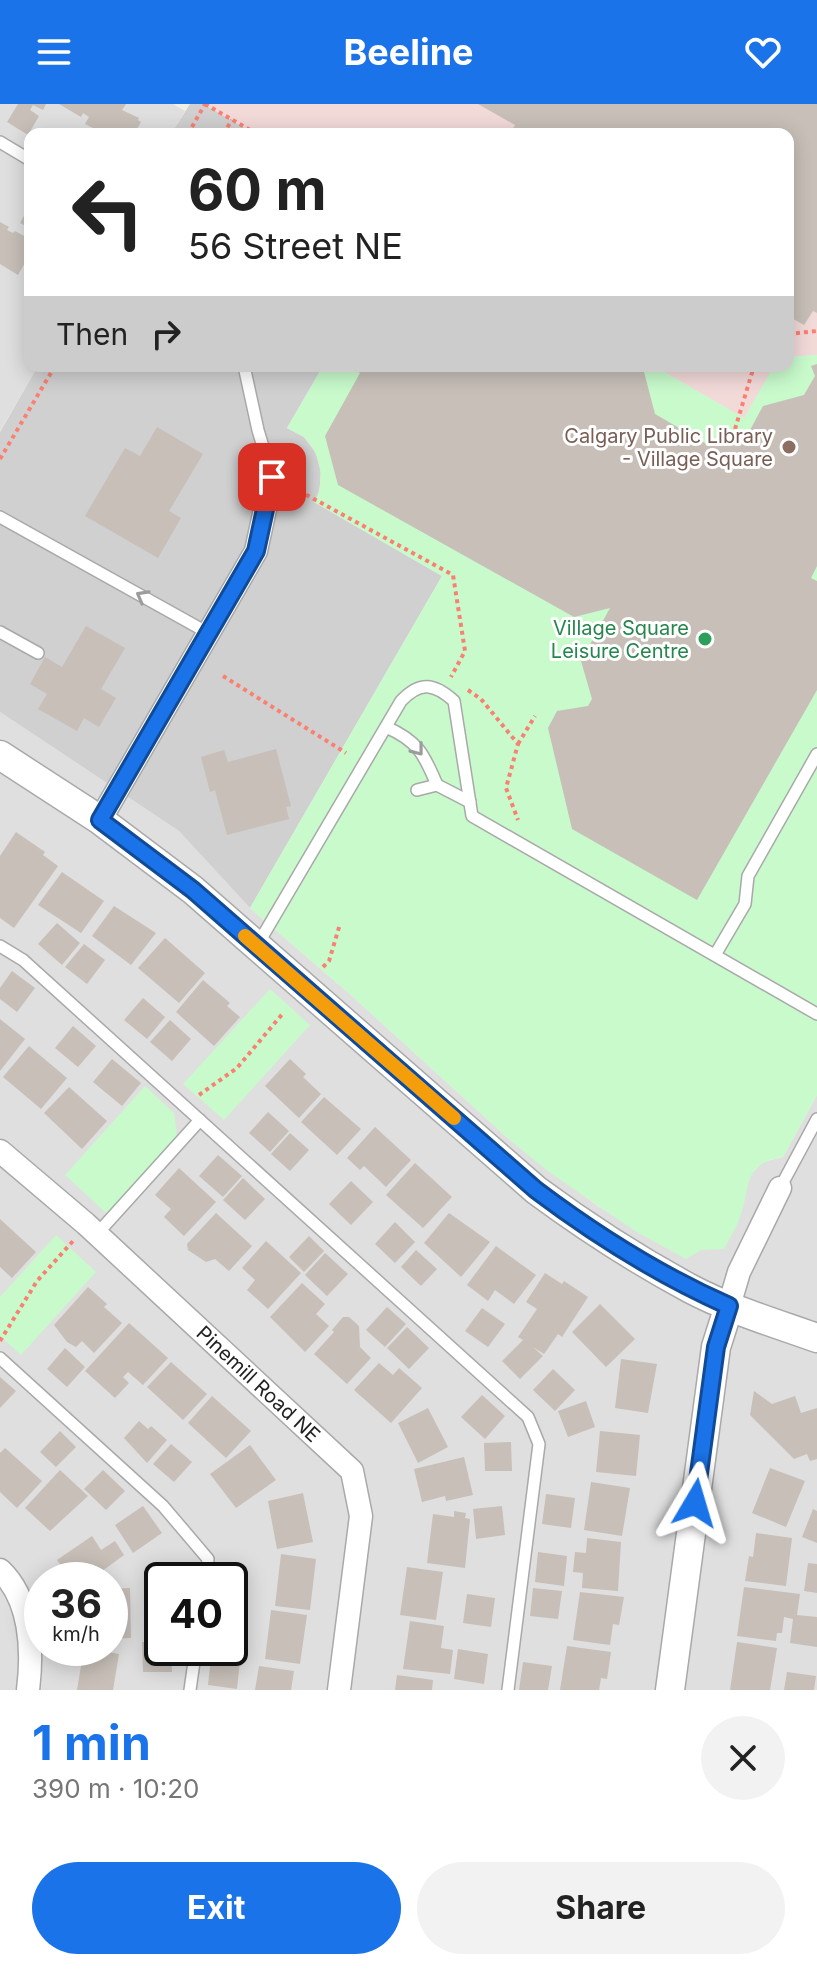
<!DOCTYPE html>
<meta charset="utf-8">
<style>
:root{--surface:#fff;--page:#f2f2f2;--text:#222;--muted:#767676;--accent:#1a73e8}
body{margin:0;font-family:Inter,sans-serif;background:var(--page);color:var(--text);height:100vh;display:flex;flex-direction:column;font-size:30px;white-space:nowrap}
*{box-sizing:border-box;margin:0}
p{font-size:26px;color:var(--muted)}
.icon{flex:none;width:44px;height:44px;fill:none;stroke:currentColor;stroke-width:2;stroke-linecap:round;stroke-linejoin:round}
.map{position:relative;height:1586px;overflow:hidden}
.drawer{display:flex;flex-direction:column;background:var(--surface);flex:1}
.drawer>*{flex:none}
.guide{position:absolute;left:24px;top:24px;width:770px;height:244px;border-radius:16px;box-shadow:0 4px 20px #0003;background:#fff;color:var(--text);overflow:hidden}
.speed{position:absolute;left:24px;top:1458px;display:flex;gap:16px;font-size:40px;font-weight:700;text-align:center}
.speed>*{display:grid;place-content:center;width:104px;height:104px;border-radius:50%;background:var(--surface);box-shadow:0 4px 20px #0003;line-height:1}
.speed small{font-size:20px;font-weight:400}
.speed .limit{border:4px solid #111;border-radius:12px;background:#fff;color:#111}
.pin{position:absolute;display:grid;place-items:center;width:68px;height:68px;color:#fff;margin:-34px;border-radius:16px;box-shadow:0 4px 12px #0006}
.me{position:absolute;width:88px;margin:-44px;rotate:7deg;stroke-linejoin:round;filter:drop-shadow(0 0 6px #0008)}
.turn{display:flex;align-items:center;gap:28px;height:168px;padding:0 32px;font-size:36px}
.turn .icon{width:104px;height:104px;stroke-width:2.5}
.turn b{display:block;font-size:56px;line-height:68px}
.then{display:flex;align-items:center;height:76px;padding:0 32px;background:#0003;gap:16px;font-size:30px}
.round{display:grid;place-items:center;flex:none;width:84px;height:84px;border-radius:42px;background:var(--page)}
.headline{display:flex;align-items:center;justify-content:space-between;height:136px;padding:0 32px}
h1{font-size:48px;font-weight:700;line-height:60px;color:var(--accent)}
.button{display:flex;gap:16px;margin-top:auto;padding:16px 32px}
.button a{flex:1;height:92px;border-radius:48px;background:var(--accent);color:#fff;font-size:32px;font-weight:700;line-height:92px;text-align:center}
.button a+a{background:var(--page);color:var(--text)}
header{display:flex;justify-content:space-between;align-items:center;height:104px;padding:0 32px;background:var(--accent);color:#fff;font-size:36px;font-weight:700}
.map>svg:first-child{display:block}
</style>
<header><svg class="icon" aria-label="menu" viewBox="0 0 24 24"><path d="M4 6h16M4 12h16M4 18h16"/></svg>Beeline<svg class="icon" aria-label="heart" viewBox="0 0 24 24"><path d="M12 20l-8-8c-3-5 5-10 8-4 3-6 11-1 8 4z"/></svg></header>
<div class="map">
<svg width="817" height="1586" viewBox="0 0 817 1586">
<rect width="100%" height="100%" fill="#f2efe9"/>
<g fill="#e0dfdf" fill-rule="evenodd">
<polygon points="0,0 173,0 185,7 171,30 30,30 30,262 38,262 0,327"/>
<path d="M0 608 179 727 250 804 352 892 511 1037 599 1103 686 1154 745 1090 750 1071 763 1058 783 1053 817 991V1586H0ZM42 1476H110V1544H42ZM162 1476H230V1544H162Z"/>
</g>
<g fill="#f2dad9">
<polygon points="203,0 817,0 817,251 788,253 788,30 255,30"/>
<polygon points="654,262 774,262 745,315"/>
</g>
<g fill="#d0d0d0">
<polygon points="190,0 203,0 255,30 171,30"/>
<polygon points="38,262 323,262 287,324 304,333 316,349 321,368 319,391 314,398 442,472 250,804 179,727 0,608 0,328"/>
</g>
<g fill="#c8facc">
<path d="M817 251V991L783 1053C740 1060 752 1084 739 1116 735 1126 729 1135 724 1145L701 1146 686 1155 635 1127 549 1068 511 1037 352 892 250 804 442 472 314 398C326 379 321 349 304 333 299 330 292 327 287 324L323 262H654L744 314 774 262H788V253Z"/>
<polygon points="270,885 310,921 224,1016 183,980"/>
<polygon points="145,982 174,1009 177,1032 107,1110 65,1071"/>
<polygon points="56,1131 96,1168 21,1251 0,1232 0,1193"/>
</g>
<g fill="#c7bfb8">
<polygon points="18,0 46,0 43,6 33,1 30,6 39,12 28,31 7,18"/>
<polygon points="59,0 126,0 122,6 139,14 138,16 141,18 134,30 92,30 95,25 85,20 89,13 83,9 81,13"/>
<polygon points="478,0 817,0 817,209 813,207 804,221 788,212 788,30 510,30 515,21"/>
<polygon points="30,101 30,150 18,171 0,160 0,118 9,123 7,126 13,129 15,127 24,132 29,124 20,119"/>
<polygon points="817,260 817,462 811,474 817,477 817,586 697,796 572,725 548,624 557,607 588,602 592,595 581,557 610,504 574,513 338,381 325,332 360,269 348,262 640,262 643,264 655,310 705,339 749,328 763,302 804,291 815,272 811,262"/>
<polygon points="157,323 203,350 169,407 181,414 158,454 85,412 125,344 140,352"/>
<polygon points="86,522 125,544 101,585 116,594 99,623 84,614 77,627 38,605 47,590 30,580 45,553 62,563"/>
<polygon points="276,645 291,702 286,703 289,715 227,731 215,686 210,688 201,653 224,646 228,658"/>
<polygon points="16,728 45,748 43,751 58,762 14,824 0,814 0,752"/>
<polygon points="62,768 104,797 81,829 38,801"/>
<polygon points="114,802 156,829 131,861 92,832"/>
<polygon points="57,819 80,839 62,861 38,840"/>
<polygon points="165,834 205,869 179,899 138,864"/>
<polygon points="84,840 105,856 87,880 65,863"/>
<polygon points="12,867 35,884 17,908 0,895 0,884"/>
<polygon points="203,876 230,899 227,902 240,913 214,942 176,908"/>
<polygon points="143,894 165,913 147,935 124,916"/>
<polygon points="0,915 25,935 0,967"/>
<polygon points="170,916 191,935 172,957 150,938"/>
<polygon points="73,922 96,942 78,963 55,944"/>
<polygon points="29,942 67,974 41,1005 3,973"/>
<polygon points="112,955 141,979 122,1002 93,978"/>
<polygon points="290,955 306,970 303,973 321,990 299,1014 265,982"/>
<polygon points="69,983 107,1017 82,1045 44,1009"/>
<polygon points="324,993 361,1025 337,1051 301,1018"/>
<polygon points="268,1008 289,1027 270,1048 249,1029"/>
<polygon points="375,1023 411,1056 386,1083 364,1062 360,1066 347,1054"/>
<polygon points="290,1029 309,1046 290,1067 271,1050"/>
<polygon points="218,1051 242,1072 223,1093 199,1072"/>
<polygon points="415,1059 452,1093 423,1124 386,1091"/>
<polygon points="179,1064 216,1098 184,1132 164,1113 171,1105 155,1091"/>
<polygon points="243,1074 265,1095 245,1116 223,1096"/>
<polygon points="351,1077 373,1098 351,1121 329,1100"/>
<polygon points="216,1109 252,1142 229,1167 215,1155 206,1158 188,1146 187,1140"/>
<polygon points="449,1109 490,1138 461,1173 424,1139"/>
<polygon points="0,1115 36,1148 12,1174 0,1163"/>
<polygon points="395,1118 415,1138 395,1159 375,1140"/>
<polygon points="309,1132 324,1147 304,1168 289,1153"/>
<polygon points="266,1137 301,1169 268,1205 247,1186 255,1176 242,1164"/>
<polygon points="496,1142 536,1171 514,1200 495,1186 488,1197 467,1181"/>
<polygon points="416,1146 437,1165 421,1182 401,1163"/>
<polygon points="325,1149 348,1170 327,1192 305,1171"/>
<polygon points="545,1169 562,1180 564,1177 588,1193 562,1233 558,1230 544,1250 533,1243 543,1252 520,1275 502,1257 523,1236 518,1233 537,1205 526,1198"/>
<polygon points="302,1179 325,1200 316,1210 329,1222 305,1248 270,1213"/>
<polygon points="88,1183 107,1200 104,1203 122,1219 94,1249 82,1237 76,1243 67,1238 54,1221"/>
<polygon points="600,1200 635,1235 606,1263 572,1228"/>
<polygon points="387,1203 406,1220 385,1243 366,1226"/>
<polygon points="482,1204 505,1220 488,1243 465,1227"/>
<polygon points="343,1213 349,1213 359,1222 360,1243 371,1254 347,1280 314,1250 334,1228 332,1226"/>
<polygon points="129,1219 168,1254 143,1281 128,1268 123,1273 129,1279 115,1294 85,1267"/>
<polygon points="407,1223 429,1244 409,1265 387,1244"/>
<polygon points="65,1244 85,1263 67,1283 47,1265"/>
<polygon points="621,1255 657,1260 648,1309 615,1304"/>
<polygon points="171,1258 207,1290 183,1316 147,1283"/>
<polygon points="379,1259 393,1271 399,1264 422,1284 391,1319 354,1286"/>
<polygon points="553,1265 575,1286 555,1307 533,1286"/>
<polygon points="0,1273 16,1287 0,1304"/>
<polygon points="754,1287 772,1300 795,1292 801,1309 817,1304 817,1355 810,1357 807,1350 794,1355 750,1311"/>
<polygon points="482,1291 505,1312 485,1335 461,1313"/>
<polygon points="212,1292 251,1327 226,1354 188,1319"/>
<polygon points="586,1297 595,1323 568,1333 558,1307"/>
<polygon points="428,1304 448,1343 418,1359 398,1319"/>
<polygon points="139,1317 148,1325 151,1322 167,1336 147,1359 124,1334"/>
<polygon points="60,1327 76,1343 56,1363 40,1348"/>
<polygon points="600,1327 640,1331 636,1372 596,1368"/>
<polygon points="511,1338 512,1367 485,1367 484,1339"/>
<polygon points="171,1340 192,1358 174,1378 153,1360"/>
<polygon points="250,1341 276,1376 236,1404 210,1370"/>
<polygon points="5,1344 42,1377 17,1404 0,1388 0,1349"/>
<polygon points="464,1353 473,1391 446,1397 445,1392 422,1398 414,1365"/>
<polygon points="770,1364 805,1377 786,1423 752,1409"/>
<polygon points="60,1366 88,1392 50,1427 25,1404"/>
<polygon points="103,1366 125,1387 106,1406 84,1385"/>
<polygon points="591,1378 630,1384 622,1432 584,1426"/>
<polygon points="303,1389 313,1438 277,1445 268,1397"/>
<polygon points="546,1390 575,1394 571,1424 542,1420"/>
<polygon points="143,1402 162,1429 133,1449 115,1421"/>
<polygon points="502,1402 505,1431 476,1435 473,1405"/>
<polygon points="813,1405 817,1407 817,1439 802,1433"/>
<polygon points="454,1407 466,1409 465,1414 470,1415 465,1464 427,1459 433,1410 454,1413"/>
<polygon points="756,1429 792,1434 786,1482 745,1477 749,1452 753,1453"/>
<polygon points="92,1432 101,1446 115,1437 124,1451 90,1476 71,1476 57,1456"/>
<polygon points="587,1434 621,1438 618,1487 582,1484 583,1469 573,1468 575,1448 586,1449"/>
<polygon points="538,1448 567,1452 564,1482 535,1478"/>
<polygon points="281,1450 316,1455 310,1506 275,1502"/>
<polygon points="176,1458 182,1476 162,1476 162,1493 155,1495 146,1468"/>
<polygon points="808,1459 817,1460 817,1489 804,1487"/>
<polygon points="407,1463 443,1468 436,1516 400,1511"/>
<polygon points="744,1483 800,1490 797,1511 817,1513 817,1543 790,1539 793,1515 784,1513 782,1529 777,1529 776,1537 737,1532"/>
<polygon points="130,1484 131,1534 110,1535 110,1485"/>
<polygon points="533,1484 562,1487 558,1515 530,1512"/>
<polygon points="580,1488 624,1493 619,1521 613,1520 610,1541 573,1536"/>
<polygon points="467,1490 495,1494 491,1523 463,1519"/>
<polygon points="271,1506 307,1511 300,1560 265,1555"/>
<polygon points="410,1517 444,1522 441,1544 453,1546 450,1570 403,1565"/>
<polygon points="230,1528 245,1530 241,1555 213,1551 214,1544 230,1544"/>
<polygon points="142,1538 162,1538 162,1544 171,1544 172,1568 143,1568"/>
<polygon points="737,1538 777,1544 770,1586 730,1586"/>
<polygon points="567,1542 611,1548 607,1575 601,1574 599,1586 560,1586"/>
<polygon points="84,1544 119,1550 113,1586 77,1586"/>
<polygon points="458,1545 488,1550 484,1580 454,1575"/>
<polygon points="211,1553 240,1557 237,1585 208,1581"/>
<polygon points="523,1558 552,1562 548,1586 519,1586"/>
<polygon points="259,1562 294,1567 291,1586 255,1586"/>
<polygon points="787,1568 816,1572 814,1586 784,1586"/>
<polygon points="397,1571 433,1576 432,1586 395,1586"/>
</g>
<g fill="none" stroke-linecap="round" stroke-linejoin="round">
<g stroke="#a9a9a9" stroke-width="14">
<g id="service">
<polyline points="0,38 30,56"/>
<polyline points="244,262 258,326 272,373"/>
<polyline points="0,413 210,530"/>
<polyline points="0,528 38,549"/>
<path d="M386 623C418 637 424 650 437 681"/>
<polyline points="417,686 437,681 470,698"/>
<path d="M258 840 401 597C420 577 434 579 454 597L472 712 817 910"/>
<polyline points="0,842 23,856 528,1313 539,1340 508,1586"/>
<polyline points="715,851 745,800 748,772 817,650"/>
<polyline points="780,1084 817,1015"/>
<polyline points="96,1131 200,1016"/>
<polyline points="0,1254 163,1402 208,1455 206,1476"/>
<polyline points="190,1586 196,1544"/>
</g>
</g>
<g stroke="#a9a9a9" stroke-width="25">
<g id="minor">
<polyline points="100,716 256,447 272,373"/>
<path id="s1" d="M0 1047 86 1120 352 1367 361 1412 339 1586"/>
<polyline points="729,1202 739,1168 780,1084"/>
<path d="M0 1466C31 1495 33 1546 28 1586"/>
</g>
</g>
<g stroke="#a9a9a9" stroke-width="31">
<g id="tertiary">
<path d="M0 651 100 716 193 786 536 1086C586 1123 637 1156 691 1185 731 1206 775 1219 817 1234"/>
<polyline points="670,1586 716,1243 729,1202"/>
</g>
</g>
<g stroke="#fa8072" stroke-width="4" stroke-dasharray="4 4" stroke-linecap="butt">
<polyline points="205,0 257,30"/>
<polyline points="188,30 205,0"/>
<polyline points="223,30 232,16"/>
<polyline points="788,230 817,227"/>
<polyline points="735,325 754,262"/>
<polyline points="0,355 55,262"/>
<polyline points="292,383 453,471 465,547 451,573"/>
<polyline points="223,572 346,649"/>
<polyline points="468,586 481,595 518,640 506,684 518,716"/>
<polyline points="518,640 535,612"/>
<polyline points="323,863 329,857 340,820"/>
<polyline points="199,991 237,964 284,908"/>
<polyline points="0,1237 37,1177 74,1136"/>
</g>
<use href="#service" stroke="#fff" stroke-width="11"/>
<use href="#minor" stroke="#fff" stroke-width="22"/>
<use href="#tertiary" stroke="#fff" stroke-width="28"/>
</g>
<defs><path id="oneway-chevron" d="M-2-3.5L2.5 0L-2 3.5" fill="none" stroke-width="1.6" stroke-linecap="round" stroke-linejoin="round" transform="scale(2)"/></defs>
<g stroke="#9c9c9c">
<use href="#oneway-chevron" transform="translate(142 492) rotate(-151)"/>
<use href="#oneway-chevron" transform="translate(418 646) rotate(52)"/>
</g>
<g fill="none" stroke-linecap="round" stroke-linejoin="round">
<g stroke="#114b97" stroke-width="20">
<path id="route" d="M272 373 256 447 100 716 193 786 536 1086C597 1132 659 1171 729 1202L716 1243 695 1399"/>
</g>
<use href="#route" stroke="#1a73e8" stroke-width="14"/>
<polyline stroke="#f59e0b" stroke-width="14" points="245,832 454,1014"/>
</g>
<circle fill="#8d6e63" stroke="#fff" stroke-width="3" cx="789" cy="343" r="8"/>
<circle fill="#2e9e5b" stroke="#fff" stroke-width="3" cx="705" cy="535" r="8"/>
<g text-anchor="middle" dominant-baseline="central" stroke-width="6" stroke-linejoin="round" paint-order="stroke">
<g font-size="20" fill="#785e54" stroke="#fff" text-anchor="end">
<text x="773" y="332">Calgary Public Library<tspan x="773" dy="23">- Village Square</tspan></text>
</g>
<g font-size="20" fill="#27864d" stroke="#fff" text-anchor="end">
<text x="689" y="524">Village Square<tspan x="689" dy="23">Leisure Centre</tspan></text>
</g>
<g font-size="20" fill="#222" stroke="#fff">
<text stroke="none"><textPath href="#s1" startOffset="348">Pinemill Road NE</textPath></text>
</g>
</g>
</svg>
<div class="speed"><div>36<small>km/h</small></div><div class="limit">40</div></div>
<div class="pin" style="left:272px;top:373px;background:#d93025"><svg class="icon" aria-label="arrive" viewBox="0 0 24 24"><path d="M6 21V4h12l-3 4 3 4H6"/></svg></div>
<svg class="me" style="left:695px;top:1399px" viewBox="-20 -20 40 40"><path d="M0-17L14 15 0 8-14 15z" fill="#1a73e8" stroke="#fff" stroke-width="4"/></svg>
<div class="guide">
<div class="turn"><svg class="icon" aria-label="left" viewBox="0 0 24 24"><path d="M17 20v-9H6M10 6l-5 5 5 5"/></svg><div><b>60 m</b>56 Street NE</div></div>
<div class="then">Then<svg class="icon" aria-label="right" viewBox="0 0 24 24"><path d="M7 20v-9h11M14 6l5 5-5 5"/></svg></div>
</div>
</div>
<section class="drawer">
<div class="headline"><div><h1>1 min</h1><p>390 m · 10:20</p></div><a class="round"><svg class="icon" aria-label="close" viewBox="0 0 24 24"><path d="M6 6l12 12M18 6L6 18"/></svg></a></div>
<div class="button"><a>Exit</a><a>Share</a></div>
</section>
